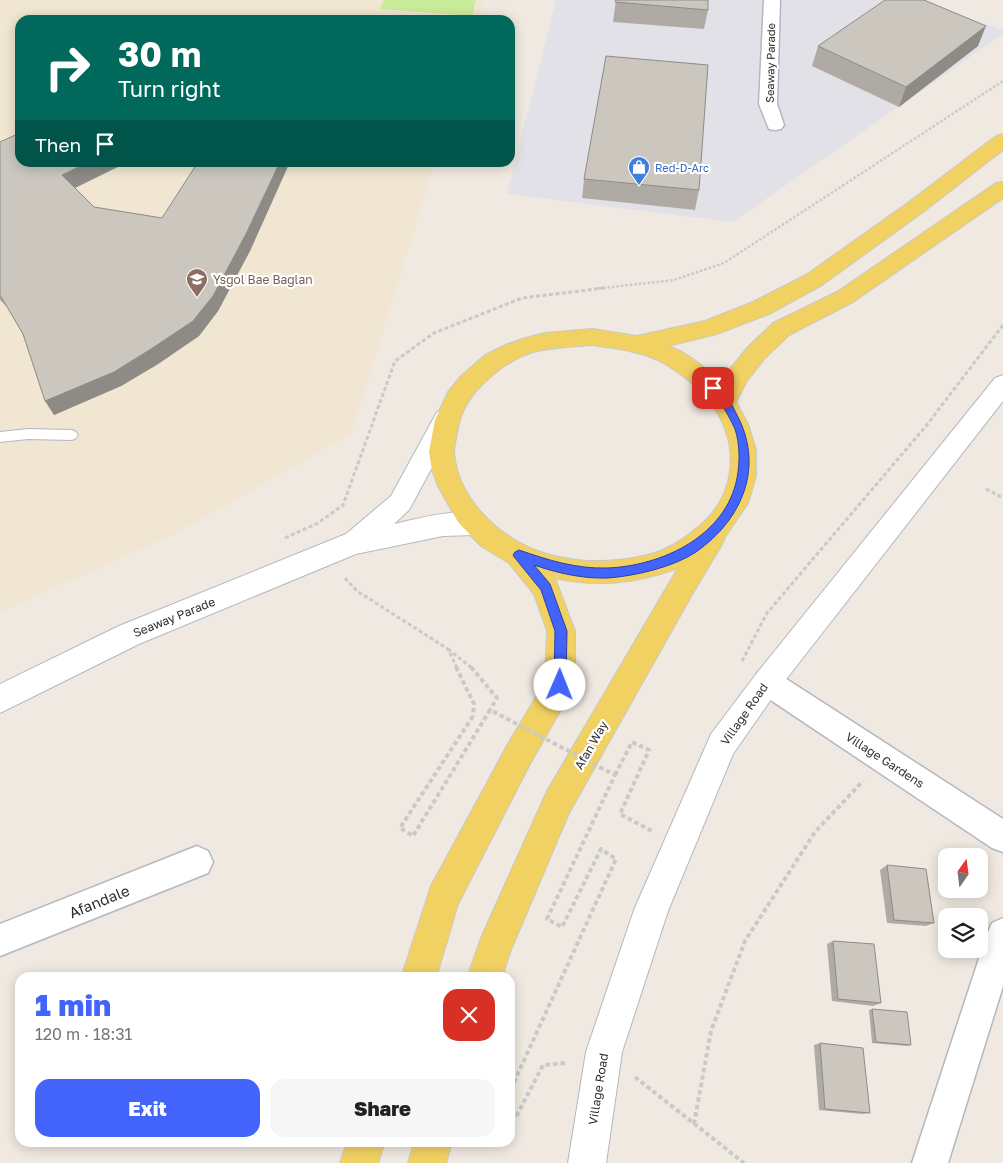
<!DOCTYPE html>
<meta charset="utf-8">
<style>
:root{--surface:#fff;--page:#f6f6f6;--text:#202124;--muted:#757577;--accent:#4264fb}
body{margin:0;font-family:"Golos Text",sans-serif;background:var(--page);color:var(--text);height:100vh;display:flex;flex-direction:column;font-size:19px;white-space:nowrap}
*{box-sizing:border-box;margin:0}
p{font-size:16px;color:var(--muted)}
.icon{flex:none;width:28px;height:28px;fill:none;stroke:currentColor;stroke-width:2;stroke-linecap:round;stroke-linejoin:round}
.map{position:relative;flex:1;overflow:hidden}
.details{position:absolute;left:15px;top:972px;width:500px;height:175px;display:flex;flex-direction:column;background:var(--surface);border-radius:15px;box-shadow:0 2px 12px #0003}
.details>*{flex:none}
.banner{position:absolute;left:15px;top:15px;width:500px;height:152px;border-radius:15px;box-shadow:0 2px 12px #0003;background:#00695c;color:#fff;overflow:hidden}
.needle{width:32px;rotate:14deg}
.tools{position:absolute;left:938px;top:848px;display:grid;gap:10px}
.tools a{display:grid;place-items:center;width:50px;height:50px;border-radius:10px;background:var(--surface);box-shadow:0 2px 12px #0003;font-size:25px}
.pin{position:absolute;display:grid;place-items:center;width:42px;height:42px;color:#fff;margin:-21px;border-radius:10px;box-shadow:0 2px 8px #0006}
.me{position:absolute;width:55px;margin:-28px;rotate:1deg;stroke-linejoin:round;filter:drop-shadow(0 0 4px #0008)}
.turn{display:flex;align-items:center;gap:18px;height:105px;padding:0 20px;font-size:22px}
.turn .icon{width:65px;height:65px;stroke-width:2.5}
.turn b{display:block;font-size:35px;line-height:42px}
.then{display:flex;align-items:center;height:48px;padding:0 20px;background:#0003;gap:10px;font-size:19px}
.round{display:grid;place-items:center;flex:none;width:52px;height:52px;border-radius:15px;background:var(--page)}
.head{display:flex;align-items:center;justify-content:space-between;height:85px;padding:0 20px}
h1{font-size:30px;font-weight:800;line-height:38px;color:var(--accent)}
.cta{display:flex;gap:10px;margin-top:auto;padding:10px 20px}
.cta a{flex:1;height:58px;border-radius:15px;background:var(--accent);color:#fff;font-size:20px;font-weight:800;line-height:58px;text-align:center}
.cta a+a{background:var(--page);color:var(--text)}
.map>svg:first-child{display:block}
</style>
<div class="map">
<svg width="1003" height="1163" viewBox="0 0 1003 1163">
<rect width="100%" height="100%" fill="#efe9e1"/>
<polygon fill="#e3e1e8" points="556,0 921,0 1003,30 1003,34 733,222 507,194"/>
<polygon fill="#f0e6d1" points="0,0 485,0 479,20 20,20 20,162 435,163 351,434 174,534 0,612"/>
<polygon fill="#c9ec9a" points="384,0 476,0 472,16 380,9"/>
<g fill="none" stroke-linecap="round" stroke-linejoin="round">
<g stroke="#b4b7c1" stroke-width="2">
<polygon id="service" points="28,429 72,430 76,432 78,435 76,438 72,440 28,439 0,442 0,432"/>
</g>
<g stroke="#b4b7c1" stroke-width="3">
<g id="minor">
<polygon points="764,0 780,0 777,104 784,125 781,129 775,130 769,129 759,104"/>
<polygon points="767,669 777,673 1003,819 1003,852 992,848 757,691 753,682 757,673"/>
<polygon points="197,846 208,851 213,862 208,873 0,956 0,924"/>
<polygon points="1003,918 1003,986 948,1163 912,1163 987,934 992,923"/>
</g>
</g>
<g stroke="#b4b7c1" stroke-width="2">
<g id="tertiary">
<polygon points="1003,375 1003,401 777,691 733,754 668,911 622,1052 606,1163 568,1163 586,1052 634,910 711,734 757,673 995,378"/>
<path d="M446 410 455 412 458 419 409 510 394 524C422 518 456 507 484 516L488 524 484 532 475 535 443 536 356 554 139 644 0 713V684L119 626 346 534 391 496 437 412Z"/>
</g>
</g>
<g stroke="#c9c9c9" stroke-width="2">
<g id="primary">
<path d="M1003 134V150L923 212 822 285 769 314 717 334 668 346C689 353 706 368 721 384L730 369 748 347 773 323 837 292 996 183 1003 182V198L853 302 789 335 764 359 747 381 736 402 748 424 756 450V476L748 503 725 537 721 546 694 591 569 813 510 952 502 978H467L481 938 547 791 678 568C638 583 598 588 555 578L575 631V685L531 762 458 904 436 978H401L431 886 509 742 545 682 547 631 534 594 509 563 481 546 458 522 438 486 432 470 429 452 435 420 448 392 461 376 484 356 503 346 522 339 545 333 592 329 637 336 705 321 753 302 806 275 909 202 996 136ZM592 345C617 349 645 351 667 365 684 376 702 389 713 406 741 447 736 497 697 528 680 542 664 552 643 556 608 564 568 563 535 550 495 534 457 496 454 452 454 446 456 439 457 433 460 416 465 404 476 391 491 375 509 360 530 353 550 347 572 347 592 345Z"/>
<polygon points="347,1142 385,1142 378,1163 340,1163"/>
<polygon points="414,1142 452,1142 446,1163 408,1163"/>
</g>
</g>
<polyline stroke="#c9c9c9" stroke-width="2.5" stroke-dasharray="2.5 2" stroke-linecap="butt" points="594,289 674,280 724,263 1003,81"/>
<g stroke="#c9c9c9" stroke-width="3" stroke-dasharray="4 2.5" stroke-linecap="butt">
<polyline points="986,489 1003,498"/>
<polyline points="285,538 318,523 343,505 395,361 434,333 522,298 605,288"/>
<polyline points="345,578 357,591 448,649 457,668"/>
<polyline points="448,649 472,668"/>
<polyline points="742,661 767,613 926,426 1003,325"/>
</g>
<g stroke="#c9c9c9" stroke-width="4" stroke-dasharray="4.5 3" stroke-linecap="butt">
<polyline points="456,667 474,704 473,716"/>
<polyline points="471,667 497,698 490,710"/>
<polyline points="615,775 632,742 649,750 620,814 652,831"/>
<polyline points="635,1077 744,1163"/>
<polyline points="510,1110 517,1115 543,1065 567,1063"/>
<polyline points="694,1124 711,1031 745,941 815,832 863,781"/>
</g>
<use href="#service" fill="#fff" fill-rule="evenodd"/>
<use href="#minor" fill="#fff" fill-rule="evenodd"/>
<use href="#tertiary" fill="#fff" fill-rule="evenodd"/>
<use href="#primary" fill="#f2d163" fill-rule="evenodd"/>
<polyline stroke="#c9c9c9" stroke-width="4" stroke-dasharray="4.5 3" stroke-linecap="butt" points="473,716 400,828 413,836 490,710 615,775 547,919 562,927 601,849 616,859 510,1091"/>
</g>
<g fill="#afaba4">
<polygon points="616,0 708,10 704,29 613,22"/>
<polygon points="818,46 978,46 899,107 812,66"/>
<polygon points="0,142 75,188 94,207 251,249 218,311 199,336 158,364 121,386 54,415 23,334 8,308 0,300"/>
<polygon points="584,179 699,190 695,210 582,198"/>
<polygon points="887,865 934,923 926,926 887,923 880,870"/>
<polygon points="833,941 881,1003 873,1006 832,1001 827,944"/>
<polygon points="872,1009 911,1045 907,1046 872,1043 869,1010"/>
<polygon points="820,1043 870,1113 862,1114 819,1110 814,1045"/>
</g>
<g fill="#8e8b86">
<polygon points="986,26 978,46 899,107 906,87"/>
<polygon points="89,162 128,162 69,191 62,175"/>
<polygon points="280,162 290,162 251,249 218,311 199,336 158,364 121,386 54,415 45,401"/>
</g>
<g fill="#cbc7bf" stroke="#8e8b86">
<polygon points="616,0 708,0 708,10 615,2"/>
<polygon points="885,0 924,0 986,26 906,87 818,46"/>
<polygon points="606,56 708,65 699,190 584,179"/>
<polygon points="20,133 20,162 89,162 62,175 94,207 162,218 198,162 280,162 246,234 213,296 193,321 151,349 114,372 45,401 23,334 0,295 0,142"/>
<polygon points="887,865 926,869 934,923 894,920"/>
<polygon points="833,941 874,944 881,1003 838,999"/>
<polygon points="872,1009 907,1012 911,1045 876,1042"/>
<polygon points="820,1043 863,1048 870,1113 825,1109"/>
</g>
<path fill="#4264fb" stroke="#2b41a3" d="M713 385C724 388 731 403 736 413 765 466 743 519 696 552 674 567 635 576 608 578 583 579 557 573 534 565L550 584 567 631 566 685 564 689 560 690 555 689 554 685 555 631 541 590 515 558 513 555 515 552 519 550C548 560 576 569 607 568 662 566 726 536 737 478 740 463 740 444 735 429 731 421 726 410 720 403 716 397 711 394 708 388Z"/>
<defs>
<g id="shop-pin" transform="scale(1.125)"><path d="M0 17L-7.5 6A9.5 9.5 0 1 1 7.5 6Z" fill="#3f7fe0" stroke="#fff"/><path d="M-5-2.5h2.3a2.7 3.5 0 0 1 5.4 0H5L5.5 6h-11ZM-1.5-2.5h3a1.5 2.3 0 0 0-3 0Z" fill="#fff"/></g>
<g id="school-pin" transform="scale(1.125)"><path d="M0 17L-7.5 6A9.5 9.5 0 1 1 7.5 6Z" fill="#8d6e63" stroke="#fff"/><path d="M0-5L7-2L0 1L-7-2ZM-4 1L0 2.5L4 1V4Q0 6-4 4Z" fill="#fff"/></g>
</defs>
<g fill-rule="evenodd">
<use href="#shop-pin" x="639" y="167"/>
<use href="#school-pin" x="197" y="279"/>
</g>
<g text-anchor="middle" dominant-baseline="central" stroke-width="4.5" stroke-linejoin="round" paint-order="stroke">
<g font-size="11" fill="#2e2e2e" stroke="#fff">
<text transform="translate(770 63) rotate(-89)">Seaway Parade</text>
</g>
<g font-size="11" fill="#366cbe" stroke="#fff" text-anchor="start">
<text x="655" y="167">Red-D-Arc</text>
</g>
<g font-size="12" fill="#785e54" stroke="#fff" text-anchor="start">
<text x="213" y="279">Ysgol Bae Baglan</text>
</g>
<g font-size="12" fill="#2e2e2e" stroke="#fff">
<text transform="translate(174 617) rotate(-22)">Seaway Parade</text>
<text transform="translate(744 714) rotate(-55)">Village Road</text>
<text transform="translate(591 745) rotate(-60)">Afan Way</text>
<text transform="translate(885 760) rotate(33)">Village Gardens</text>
<text transform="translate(598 1089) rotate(-81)">Village Road</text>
</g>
<g font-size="15" fill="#2e2e2e" stroke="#fff">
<text transform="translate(99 901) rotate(-22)">Afandale</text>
</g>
</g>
</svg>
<div class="tools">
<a><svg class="needle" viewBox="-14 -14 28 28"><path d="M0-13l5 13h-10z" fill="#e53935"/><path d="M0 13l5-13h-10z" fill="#757577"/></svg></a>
<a><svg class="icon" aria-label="layers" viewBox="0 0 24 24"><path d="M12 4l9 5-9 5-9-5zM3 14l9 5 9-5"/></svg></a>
</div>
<div class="pin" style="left:713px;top:388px;background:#d93025"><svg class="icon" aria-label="arrive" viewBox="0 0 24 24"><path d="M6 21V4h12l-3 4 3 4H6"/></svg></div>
<svg class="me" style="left:560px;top:685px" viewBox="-20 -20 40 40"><circle r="19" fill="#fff"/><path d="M0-13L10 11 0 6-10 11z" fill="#4264fb"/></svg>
<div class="banner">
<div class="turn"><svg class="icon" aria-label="right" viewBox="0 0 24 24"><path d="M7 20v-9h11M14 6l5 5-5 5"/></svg><div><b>30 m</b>Turn right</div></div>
<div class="then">Then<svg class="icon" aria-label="arrive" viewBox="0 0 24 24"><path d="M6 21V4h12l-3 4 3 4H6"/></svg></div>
</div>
<section class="details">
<div class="head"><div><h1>1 min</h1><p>120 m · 18:31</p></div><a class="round" style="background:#d93025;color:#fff"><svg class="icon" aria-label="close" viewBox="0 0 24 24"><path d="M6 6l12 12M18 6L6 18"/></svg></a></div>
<div class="cta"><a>Exit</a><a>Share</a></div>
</section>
</div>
